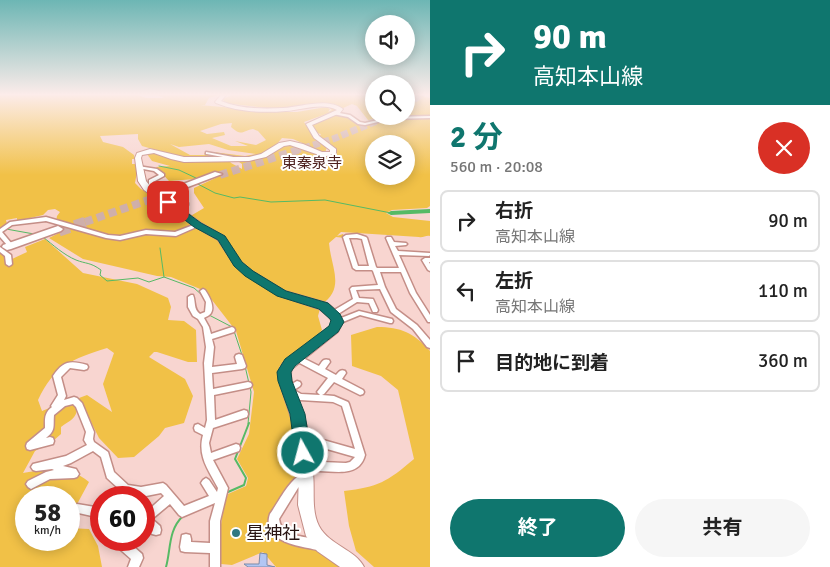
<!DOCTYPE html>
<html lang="ja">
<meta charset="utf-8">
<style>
:root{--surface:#fff;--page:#f6f6f6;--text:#222;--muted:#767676;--line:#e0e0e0;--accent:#0f766e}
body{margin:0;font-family:Signika,"Noto Sans JP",sans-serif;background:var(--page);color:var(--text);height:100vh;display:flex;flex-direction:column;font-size:19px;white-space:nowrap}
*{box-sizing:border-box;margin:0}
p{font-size:16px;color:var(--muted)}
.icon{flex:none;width:28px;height:28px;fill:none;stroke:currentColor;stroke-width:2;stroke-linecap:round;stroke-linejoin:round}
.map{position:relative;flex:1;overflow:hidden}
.sheet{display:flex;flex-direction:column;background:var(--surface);width:400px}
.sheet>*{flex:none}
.banner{background:#0f766e;color:#fff;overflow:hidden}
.fabs{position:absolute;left:365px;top:15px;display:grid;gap:10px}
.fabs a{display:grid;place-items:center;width:50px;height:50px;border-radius:50%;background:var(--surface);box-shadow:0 2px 12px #0003;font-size:25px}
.speed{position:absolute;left:15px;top:486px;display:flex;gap:10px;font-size:25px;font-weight:700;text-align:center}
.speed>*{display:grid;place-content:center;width:65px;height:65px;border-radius:50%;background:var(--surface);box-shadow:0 2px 12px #0003;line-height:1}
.speed small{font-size:12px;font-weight:400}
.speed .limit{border:8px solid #d22;background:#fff;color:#111}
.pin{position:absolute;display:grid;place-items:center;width:42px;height:42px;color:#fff;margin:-21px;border-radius:10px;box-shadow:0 2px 8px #0006}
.me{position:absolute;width:55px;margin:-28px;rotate:353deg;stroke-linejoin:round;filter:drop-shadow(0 0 4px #0008)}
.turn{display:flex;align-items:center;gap:18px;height:105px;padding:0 20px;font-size:22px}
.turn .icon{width:65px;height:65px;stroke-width:2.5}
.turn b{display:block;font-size:35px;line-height:42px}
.round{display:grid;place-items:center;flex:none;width:52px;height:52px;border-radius:26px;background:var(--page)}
.head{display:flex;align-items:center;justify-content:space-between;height:85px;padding:0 20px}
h1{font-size:30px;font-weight:700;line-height:38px;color:var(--accent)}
.button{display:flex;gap:10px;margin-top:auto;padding:10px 20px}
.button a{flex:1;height:58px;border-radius:30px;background:var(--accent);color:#fff;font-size:20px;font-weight:700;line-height:58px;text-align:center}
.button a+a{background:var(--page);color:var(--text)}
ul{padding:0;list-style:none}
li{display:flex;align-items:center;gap:15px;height:62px;margin:0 10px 8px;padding:0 10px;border:2px solid var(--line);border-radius:8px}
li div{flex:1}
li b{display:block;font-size:19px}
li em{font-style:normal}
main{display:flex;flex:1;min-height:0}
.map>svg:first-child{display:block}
</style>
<main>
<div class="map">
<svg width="430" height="567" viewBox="0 0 430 567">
<rect width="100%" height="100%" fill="#f8d5d0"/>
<g fill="#f1c147" fill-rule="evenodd">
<path d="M0 95H138L146 98H164L157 95H218L209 98 205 105H200L278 112H297L326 107 330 109 328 112 332 110 327 106 337 110 304 122 316 140 327 147 325 153 293 139 282 138C265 161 237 159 213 152L245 156 256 154 228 150 209 144 179 147 170 144 190 155H205L204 153 222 157 184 158 142 146 138 139V134L100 136 103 142 123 147 134 155 135 159H132V164H135L137 172 135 183 141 189 187 218 204 208 194 193V188L222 175 217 172 196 179 169 181 156 167 170 166 152 161 147 154 158 152 171 158 228 159 231 163 242 169V164L239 162 265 157 281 146 290 144 301 146 327 158 337 150 319 137 321 134 317 133 311 125 333 115 349 117 356 122 366 124 390 119 430 118V206L427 208 392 210 386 213 393 217 430 221V236C426 235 423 238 419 237 393 235 367 234 341 232L337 236 343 234 345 238 336 237 329 243C331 268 346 288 321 305L318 316 322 330 313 341 279 367V376L291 408 299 472 270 518C284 554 288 536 315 546 325 550 336 561 345 567H276L263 552 232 565 221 564C220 537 219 519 228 494L246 486 248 478 237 459 249 434 254 392 236 331 205 291 171 277 157 276 83 259 49 238 61 232 56 222 57 216 60 212 55 209 48 210 43 215 17 221V218L6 220 7 224 0 229ZM232 123 231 127C243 137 241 131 253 129L258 131 266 140 256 145 235 141 248 146H231L212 138 225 135 224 132 207 134 200 131 221 124ZM374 144H406V176H374Z"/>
<polygon points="232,95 374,95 374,116 406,116 406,95 418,95 430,98 430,117 395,117 368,120 357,106 352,104 343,108 325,103 303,107 275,109 224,103 223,99"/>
<path d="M45 239 83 273 137 284 168 298 171 307 168 320 184 321 196 330 197 362H188L157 352H154L149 357 185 379 193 396 184 423 165 428 159 436 134 457 118 458 99 438 79 398 87 395 112 412 103 384 114 353 107 348C72 359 54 366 38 400L42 411 62 403 73 402 77 405C78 418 71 420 61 427V434L53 441 35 451 23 473C46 469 70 466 89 482L75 508H69V498H26V540H69V528L89 529 98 546 102 567H0V253L12 259 27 252 25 247Z"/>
<path d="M377 327C401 327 414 333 430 351V567H374L356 551 349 526 344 491C378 487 387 482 414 459L398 390 381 376 352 366 351 335Z"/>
</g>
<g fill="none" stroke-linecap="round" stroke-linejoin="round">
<g stroke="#56ba65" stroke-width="1">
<polyline points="159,166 179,170 196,178 194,180"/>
<polyline points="196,183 215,193 234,198 240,197 271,202 325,200 391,213"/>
<polyline points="6,229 34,234"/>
<path d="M43 237C53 245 64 255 76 260 86 264 90 262 101 270L100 275 107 281 138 278 149 282 164 277 194 288 202 295"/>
<polyline points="160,248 164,277"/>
<polyline points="209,315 232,327"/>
<polyline points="234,331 242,355"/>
<polyline points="245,366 251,392 248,424"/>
</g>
<g stroke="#56ba65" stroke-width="2">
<polyline points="228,492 244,485 246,478 235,459 249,423"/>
<path d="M166 567C171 549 168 530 183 516"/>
</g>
<polygon fill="#56ba65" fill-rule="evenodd" points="430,209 430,213 391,215 387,213 391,211"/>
</g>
<g fill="#b2c6f3" stroke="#7d8baa">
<polygon points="237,527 240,531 237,534 233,530"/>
<polygon points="260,553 267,554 267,565 275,567 248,567 244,564 259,564"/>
</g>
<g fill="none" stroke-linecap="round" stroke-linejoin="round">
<g stroke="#cfafaa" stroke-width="7" stroke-dasharray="7 3" stroke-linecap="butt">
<polyline points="406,106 420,95"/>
<polyline points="294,151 333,139 389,116"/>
</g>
<g stroke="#cfafaa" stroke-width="8" stroke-dasharray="8 4.5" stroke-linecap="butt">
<polyline points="220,175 298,150"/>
<polyline points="85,222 169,193"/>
</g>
<polyline stroke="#cfafaa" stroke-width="11" stroke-dasharray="11 5.5" stroke-linecap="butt" points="59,231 89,221"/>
<g stroke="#c48e87" stroke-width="3">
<g id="street">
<polygon points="334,112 350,115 360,122 365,123 391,117 430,116 430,118 391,119 365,125 358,124 348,117 333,114 332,113"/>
<polygon points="206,152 239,158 241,159 239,160 207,154 206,154"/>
<polygon points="138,166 157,169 164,174 164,176 153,182 153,184 157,186 166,183 170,183 170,185 160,188 168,194 188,203 188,205 184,205 164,196 149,185 149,180 159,175 154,171 138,168"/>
<polygon points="46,217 108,235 120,236 146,230 175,232 196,224 198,223 201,225 176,236 146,234 120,240 106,238 46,221 12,225 2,232 12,244 11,245 7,245 0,237 0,229 10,222"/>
<path d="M357 234 366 237 367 238 376 267 377 268H399L386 238 387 237H391L394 242 406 243 407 244 406 245 395 246 398 251 430 253V255L429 256 399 255 416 293 430 315V322H428L410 293 401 272H380L385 287 396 309 417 325 430 340V348L427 347 413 329 391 312 380 289 356 290 359 298 373 299 378 310 377 312H373L369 303 357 302 335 316H331L330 314 331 312 353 299 350 289 352 287 378 285 373 271 372 270H356L353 268 343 237 346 235ZM349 238H357L362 239 369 266H358Z"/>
<polygon points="0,247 11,255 12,264 11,265 9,266 6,264 5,256 0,252"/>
<polygon points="425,258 430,258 430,262 429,262 430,264 430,271 428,270 422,260"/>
<path d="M203 289 205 290C209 296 215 306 211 313 210 315 206 317 204 318L209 327 211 334 232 327 234 328 235 330 234 332 212 339 214 347 212 367 237 364 235 357 236 355 239 354 242 355 246 366 245 368 242 369 212 373 213 389 248 382 251 383 252 385 251 387 248 388 214 395 215 420 244 410 247 411 248 414 247 417 213 428 209 443 211 453 236 444 239 445 240 448 239 451 213 460 228 488 220 521V567H210V553L185 552 181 551 180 547 182 535 186 534 190 535 191 539V542L210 543V521L215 503 182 517 179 515 170 504 152 519 160 526 161 530 160 534 156 535 152 534 144 525V514L164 496 161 493 141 497 128 494 125 498H113L119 489 107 478 101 457 93 451 71 463 63 466 76 469 79 474 77 477 74 478 50 479 31 489 28 487 26 484 28 481 46 472 54 470 52 469 36 471 33 470 31 467 33 464 66 456 87 445 84 440 86 432 76 407 73 404 65 406 54 415C53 427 56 430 46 438L50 437 53 438 54 441 53 444 30 450 27 449 26 446 27 443 45 428C45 419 44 413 52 407L51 406 58 395 53 376C63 361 70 360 87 365L88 367 87 369 84 370 70 368 61 377 66 396 64 400 74 397 77 398 82 403 94 432 93 439 94 442 108 452 114 472 128 485 141 487 163 483 166 485 184 506 209 496 201 483 203 480 206 478 209 480 217 492 218 488C209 471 197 456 203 435L195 431 194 428 195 425 198 424 205 428 207 420 204 363 206 347 203 327 198 319 193 316 188 307V297L191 295H193C196 302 193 309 200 314L205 312 206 302 200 291Z"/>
<polygon points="359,311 392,319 393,321 392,323 390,323 360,315 338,324 336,324 335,322 336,320"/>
<path d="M297 355 319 366C322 362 323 358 329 360L330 362 325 369 336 375C339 372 340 369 345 371L346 373 342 379 363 390 364 392 363 394 360 395 334 382 324 394 322 395 334 396 348 402 349 404 365 455C364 459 362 463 359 466 349 475 332 471 319 471 313 471 308 473 303 471L301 468 303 465C317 460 331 463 346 463L350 462 355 457 299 441 298 438 299 435 302 434 355 449 342 406 333 402 300 400 285 392 284 390 285 388 297 381 300 382 301 384 300 386 294 390 301 394 320 395 317 392 328 378 294 360 293 358 294 356Z"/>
<path d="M301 475 309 476 311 479 309 482 303 483 298 488 279 519C282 540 308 535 324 541L325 545 324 549C318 551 313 549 308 548 291 545 262 538 270 514 278 503 289 480 301 475Z"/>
<polygon points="77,504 101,508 101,518 74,512 72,509 74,506"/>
<polygon points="113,540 126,540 142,554 143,558 139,567 128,567 131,559 114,544"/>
</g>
</g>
<g stroke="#c48e87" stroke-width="2">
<path id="primary" d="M221 95H226L221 101C240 109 263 109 283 108 301 107 327 97 343 109L340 113 312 125 319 136 336 149V153L327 156H322L290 145 284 146 266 157 249 161 184 162 171 159 154 153 142 155 141 158 146 181 150 186 201 223 224 236 241 262 252 271 285 291 327 303 337 311 343 322 338 332 292 369C287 381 302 407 305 420 310 436 312 456 313 473 315 491 311 510 319 526 329 545 356 550 364 567H340L317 551 306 536 298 505 299 473 292 421 278 378V372L283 363 330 326 332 322 329 317 319 309 277 295 246 275 235 266 218 240 195 227 144 190 138 181 135 158 137 153 150 149 184 157H249L261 154 279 143 290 141 303 144 322 152H330V150L314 138 306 124 337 110C322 102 302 110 286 111 263 113 238 112 216 103L215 102Z"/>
</g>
<g stroke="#c48e87" stroke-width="3">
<g id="highway">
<polygon points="215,172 222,174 172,193 169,194 165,191"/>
<polygon points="58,226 63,229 61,231 11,249 7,250 2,247 3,245"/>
</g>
</g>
<use href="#street" fill="#fff" fill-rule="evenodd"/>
<use href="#primary" fill="#fff" fill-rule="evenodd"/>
<use href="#highway" fill="#fff" fill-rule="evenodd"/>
</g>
<linearGradient id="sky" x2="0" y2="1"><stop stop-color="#6db6b4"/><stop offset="0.54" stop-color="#fcecea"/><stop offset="1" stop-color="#fcecea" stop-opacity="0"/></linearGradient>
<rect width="430" height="175" fill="url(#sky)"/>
<polygon fill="#0f766e" stroke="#0a4d48" points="168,199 201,223 225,236 242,262 253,271 286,291 328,303 340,314 344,322 338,332 295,366 291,372 292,381 305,414 311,453 309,458 303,460 297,458 295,453 290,414 278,381 277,372 285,359 329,326 331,320 319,309 277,296 245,276 234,266 218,240 194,227 164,204 163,202"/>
<circle fill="#307881" stroke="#fff" stroke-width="2" cx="236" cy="533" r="5"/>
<g text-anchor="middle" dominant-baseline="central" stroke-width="4" stroke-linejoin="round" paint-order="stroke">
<g font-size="15" fill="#4d211e" stroke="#fff">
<text x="312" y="163">東秦泉寺</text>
</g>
<g font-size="18" fill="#291513" stroke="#fff" text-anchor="start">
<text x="246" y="533">星神社</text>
</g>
</g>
</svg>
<div class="fabs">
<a><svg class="icon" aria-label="sound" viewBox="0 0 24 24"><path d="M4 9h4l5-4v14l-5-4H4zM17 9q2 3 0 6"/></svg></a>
<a><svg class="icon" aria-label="search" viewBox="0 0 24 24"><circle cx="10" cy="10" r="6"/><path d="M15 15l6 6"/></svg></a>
<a><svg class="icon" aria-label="layers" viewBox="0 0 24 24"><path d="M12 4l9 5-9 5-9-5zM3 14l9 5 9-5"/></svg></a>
</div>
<div class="speed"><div>58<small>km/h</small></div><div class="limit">60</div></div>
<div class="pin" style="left:168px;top:202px;background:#d93025"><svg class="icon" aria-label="arrive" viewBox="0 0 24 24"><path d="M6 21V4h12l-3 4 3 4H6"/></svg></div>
<svg class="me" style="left:303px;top:453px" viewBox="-20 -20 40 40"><circle r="17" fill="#0f766e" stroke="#fff" stroke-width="3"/><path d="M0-11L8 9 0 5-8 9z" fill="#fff"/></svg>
</div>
<section class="sheet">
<div class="banner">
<div class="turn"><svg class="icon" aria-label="right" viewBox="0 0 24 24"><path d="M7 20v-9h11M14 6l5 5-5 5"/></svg><div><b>90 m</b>高知本山線</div></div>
</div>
<div class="head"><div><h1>2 分</h1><p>560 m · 20:08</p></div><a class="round" style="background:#d93025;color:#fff"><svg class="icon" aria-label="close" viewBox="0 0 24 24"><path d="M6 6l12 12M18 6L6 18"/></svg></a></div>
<ul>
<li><svg class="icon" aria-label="right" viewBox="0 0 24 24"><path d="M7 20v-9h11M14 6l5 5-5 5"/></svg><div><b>右折</b><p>高知本山線</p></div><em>90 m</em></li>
<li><svg class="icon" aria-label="left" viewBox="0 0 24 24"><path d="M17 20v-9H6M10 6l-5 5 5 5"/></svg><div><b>左折</b><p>高知本山線</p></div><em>110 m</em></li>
<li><svg class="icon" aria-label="arrive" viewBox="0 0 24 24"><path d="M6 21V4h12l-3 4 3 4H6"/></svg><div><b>目的地に到着</b></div><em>360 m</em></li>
</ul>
<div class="button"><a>終了</a><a>共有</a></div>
</section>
</main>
